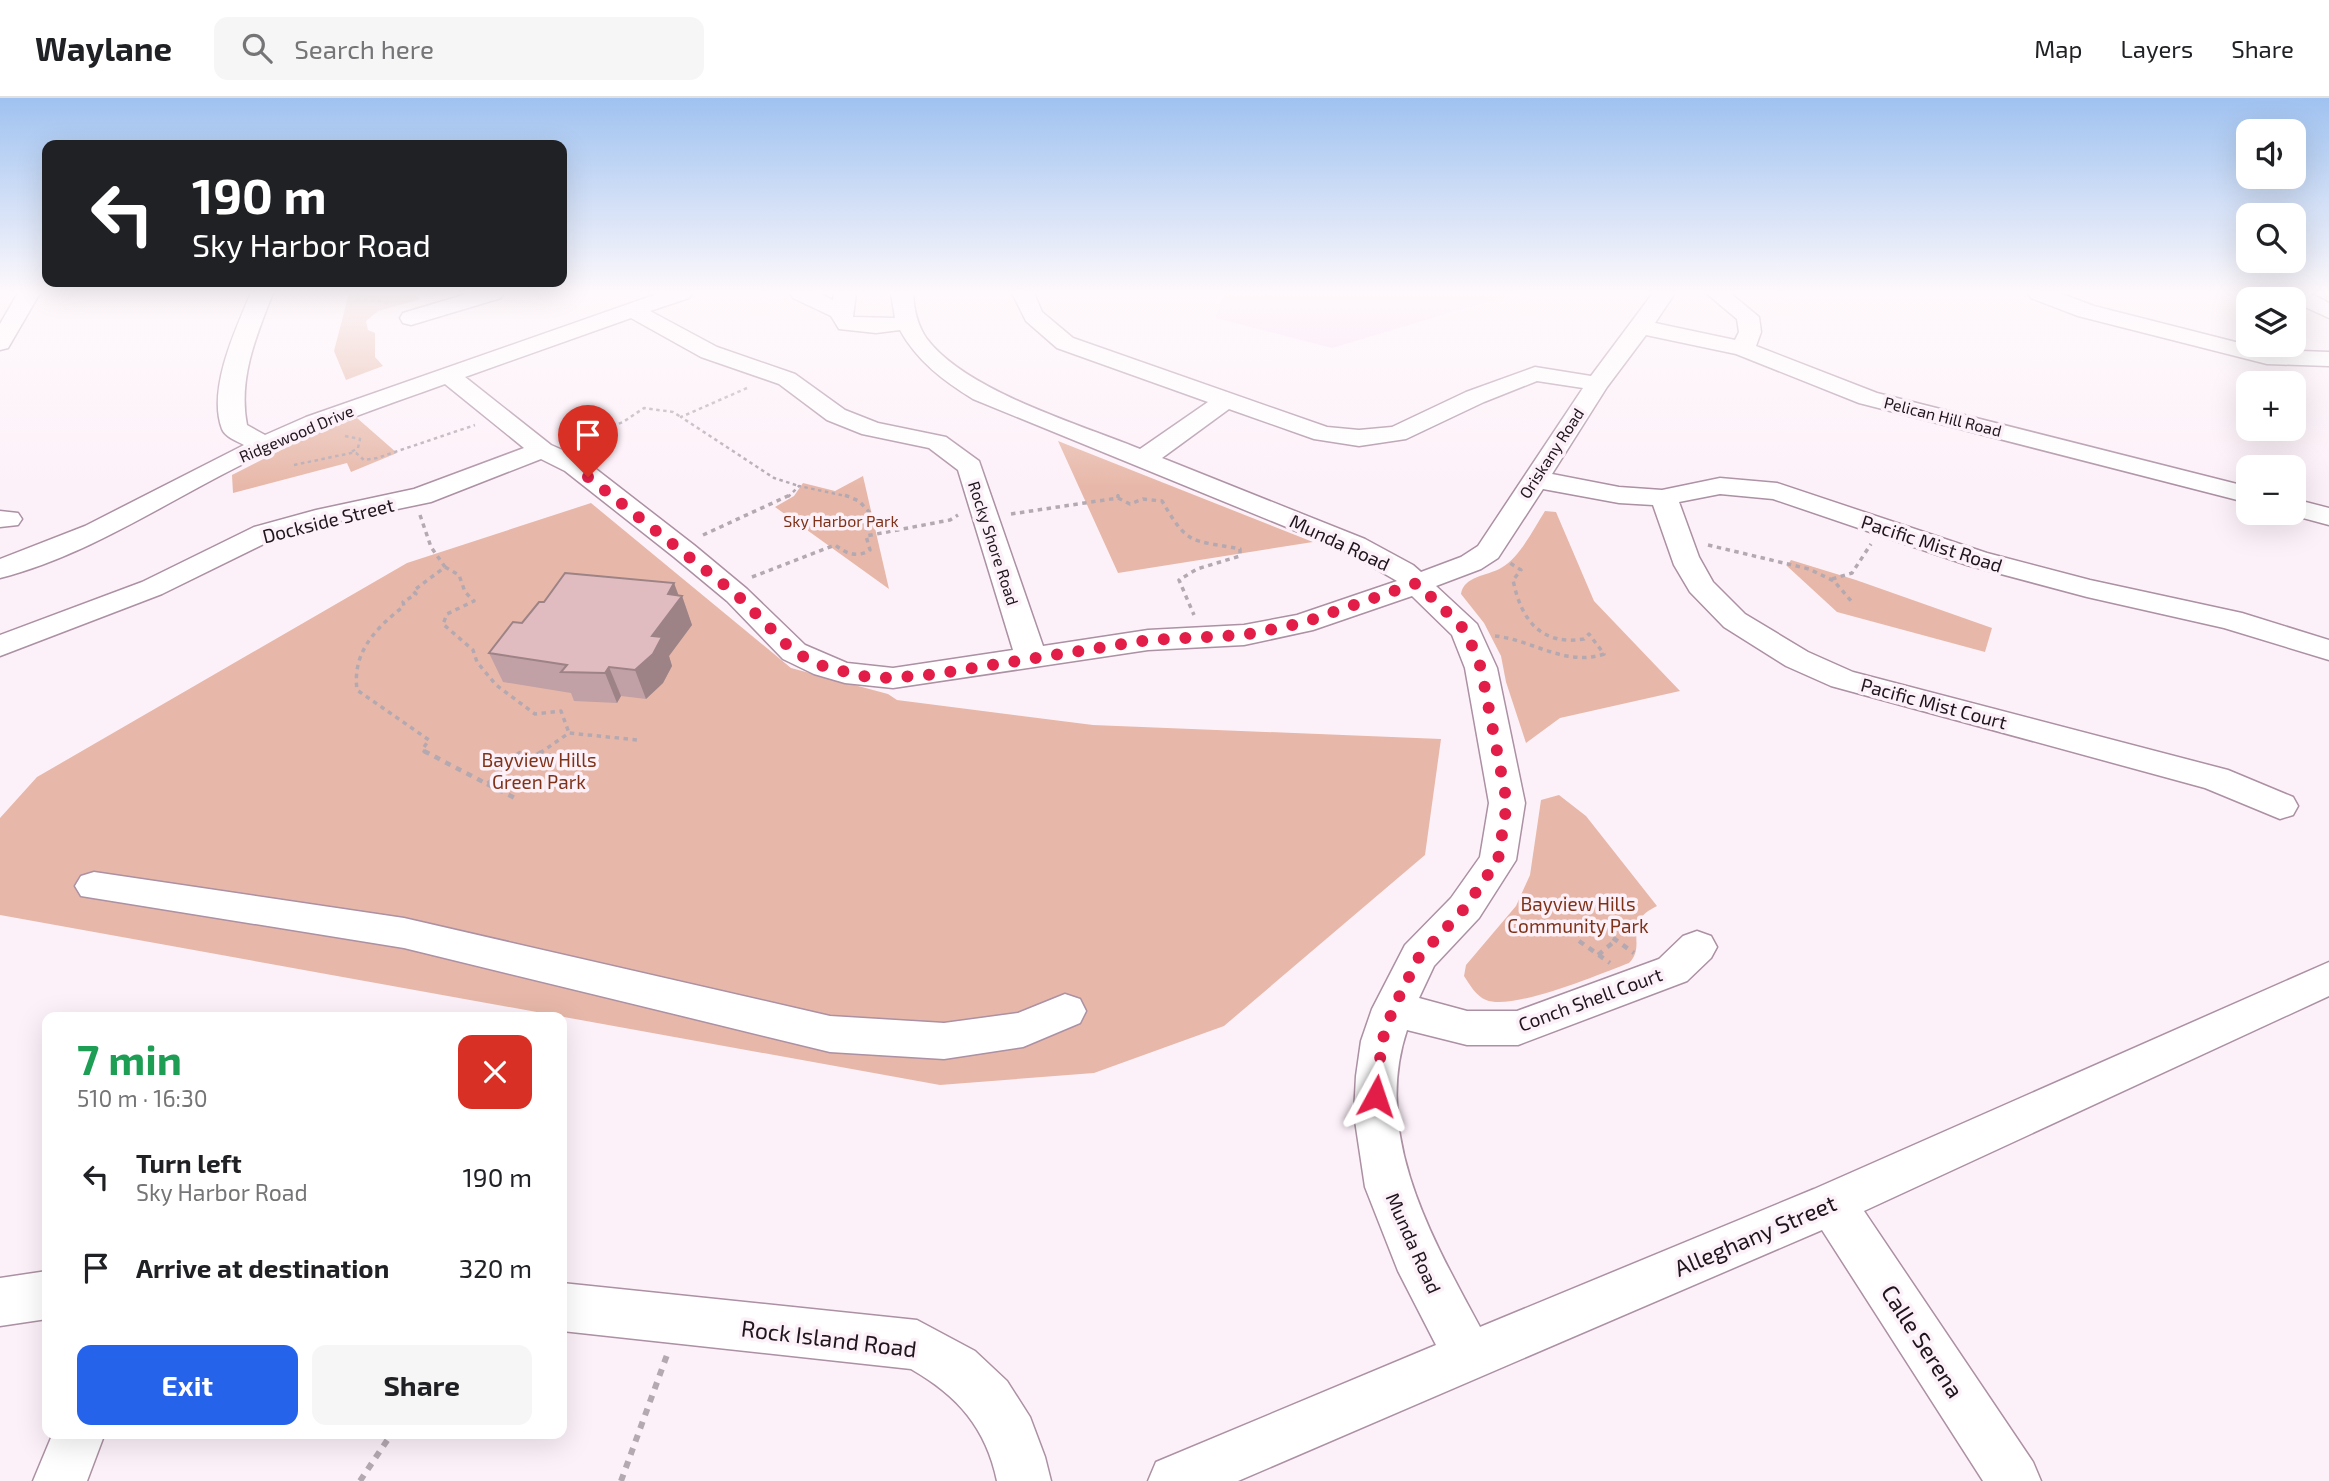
<!DOCTYPE html>
<meta charset="utf-8">
<style>
:root{--surface:#fff;--page:#f6f6f6;--text:#202124;--muted:#757577;--line:#e0e0e0;--accent:#2563eb}
body{margin:0;font-family:"Exo 2",sans-serif;background:var(--page);color:var(--text);height:100vh;display:flex;flex-direction:column;font-size:26px;white-space:nowrap}
*{box-sizing:border-box;margin:0}
p{font-size:23px;color:var(--muted)}
.icon{flex:none;width:38px;height:38px;fill:none;stroke:currentColor;stroke-width:2;stroke-linecap:round;stroke-linejoin:round}
.map{position:relative;flex:1;overflow:hidden}
.drawer{position:absolute;left:42px;top:914px;width:525px;height:427px;display:flex;flex-direction:column;background:var(--surface);border-radius:14px;box-shadow:0 7px 28px #0002}
.drawer>*{flex:none}
.hud{position:absolute;left:42px;top:42px;width:525px;height:147px;border-radius:14px;box-shadow:0 7px 28px #0002;background:#202124;color:#fff;overflow:hidden}
.fabs{position:absolute;left:2236px;top:21px;display:grid;gap:14px}
.fabs a{display:grid;place-items:center;width:70px;height:70px;border-radius:14px;background:var(--surface);box-shadow:0 7px 28px #0002;font-size:35px}
.pin{position:absolute;display:grid;place-items:center;width:60px;height:60px;color:#fff;margin:-72px -30px;border-radius:50% 50% 50% 0;rotate:-45deg;box-shadow:0 0 7px #0007}
.pin .icon{rotate:45deg}
.me{position:absolute;width:77px;margin:-38px;rotate:5deg;stroke-linejoin:round;filter:drop-shadow(0 0 5px #0008)}
.turn{display:flex;align-items:center;gap:24px;height:147px;padding:0 35px;font-size:32px}
.turn .icon{width:91px;height:91px;stroke-width:2.5}
.turn b{display:block;font-size:49px;line-height:60px}
.round{display:grid;place-items:center;flex:none;width:74px;height:74px;border-radius:14px;background:var(--page)}
.summary{display:flex;align-items:center;justify-content:space-between;height:119px;padding:0 35px}
h1{font-size:42px;font-weight:700;line-height:52px;color:#1e9e55}
.action{display:flex;gap:14px;margin-top:auto;padding:14px 35px}
.action a{flex:1;height:80px;border-radius:14px;background:var(--accent);color:#fff;font-size:28px;font-weight:700;line-height:80px;text-align:center}
.action a+a{background:var(--page);color:var(--text)}
ul{padding:0;list-style:none}
li{display:flex;align-items:center;gap:21px;height:91px;padding:0 35px}
li div{flex:1}
li b{display:block;font-size:26px}
li em{font-style:normal}
header{display:flex;align-items:center;gap:42px;box-sizing:border-box;height:98px;padding:0 35px;background:var(--surface);border-bottom:2px solid var(--line)}
header strong{font-size:33px}
nav{display:flex;gap:38px;margin-inline-start:auto;font-size:24px}
.search{width:490px;height:63px;background:var(--page);display:flex;align-items:center;gap:18px;box-sizing:border-box;padding:0 24px;border-radius:14px;color:var(--muted);font-size:26px}
.map>svg:first-child{display:block}
</style>
<header>
<strong>Waylane</strong>
<div class="search"><svg class="icon" aria-label="search" viewBox="0 0 24 24"><circle cx="10" cy="10" r="6"/><path d="M15 15l6 6"/></svg>Search here</div>
<nav><a>Map</a><a>Layers</a><a>Share</a></nav>
</header>
<div class="map">
<svg width="2329" height="1383" viewBox="0 0 2329 1383">
<rect width="100%" height="100%" fill="#fdf1f9"/>
<polygon fill="#fcddf2" points="1225,195 1516,195 1332,250 1215,220"/>
<g fill="#e7b8a9">
<polygon points="349,195 411,195 421,201 378,213 366,223 368,232 375,235 375,259 383,268 346,282 334,253"/>
<polygon points="357,320 397,355 351,374 347,365 233,395 232,377 309,338"/>
<polygon points="1058,343 1313,444 1118,475"/>
<polygon points="863,378 889,491 775,409 794,398 803,385 835,393"/>
<polygon points="591,405 791,570 888,596 897,602 1093,627 1441,641 1425,757 1224,928 1094,975 940,987 0,817 0,720 37,679 407,465"/>
<path d="M1545 413 1556 414 1594 503 1680 593 1560 620 1526 645 1506 584 1501 558 1484 525 1461 496C1464 478 1487 478 1501 470 1520 459 1533 432 1545 413Z"/>
<polygon points="1791,462 1856,482 1992,530 1985,554 1837,514 1787,468"/>
<path d="M1559 697 1586 718 1657 808C1620 826 1648 846 1629 865 1600 876 1513 913 1486 902 1476 898 1470 887 1464 878L1466 867 1516 808 1530 777 1541 702Z"/>
</g>
<g fill="none" stroke-linecap="round" stroke-linejoin="round">
<g stroke="#ac90a3" stroke-width="3">
<g id="minor">
<polygon points="18,195 40,195 8,250 0,252 0,226"/>
<path d="M251 195H273C256 238 238 281 247 327L265 337 306 319 660 195H692L689 200 650 213 717 249 795 276 845 312 878 325 946 339 979 363 1043 548 1148 532 1244 527 1297 517 1397 483 1345 453 973 301C944 283 917 263 900 232L876 235 839 231 831 218 793 200 790 195H818L833 202 834 195H856L853 219 895 220 891 195H913C914 212 917 227 927 241 966 293 1079 326 1140 351L1208 304 1057 250 1026 223 1012 195H1034L1042 214 1073 240 1327 329 1359 332 1392 329 1466 294 1535 269 1591 278 1653 195H1675L1655 225 1735 242 1739 234 1737 221 1706 195H1730L1759 219 1761 234 1756 248 1877 295 2249 389V405L1859 305 1736 256 1646 237 1607 289 1552 376 1619 389 1662 392 1720 380 1777 385 1987 455 2090 482 2242 515 2329 542V562L2224 530 2087 499 1967 467 1773 401 1720 396 1679 404 1699 459 1713 484 1745 516 1808 554 1853 574 2228 672 2293 699 2298 708 2293 717 2280 721 2205 690 1831 588 1786 568 1724 529 1690 494 1674 467 1653 407 1619 405 1543 391 1498 460 1481 471 1436 488 1477 526 1497 570 1525 705 1516 762 1479 820 1434 868 1419 900 1467 913H1517L1659 861 1683 838 1697 833 1711 838 1717 849 1711 860 1687 883 1518 947H1467L1407 932C1372 1037 1432 1140 1480 1229L1814 1091 2329 864V898L1864 1113 2033 1364 2041 1383H1983L1822 1132 1238 1383H1148L1156 1364 1436 1247 1398 1173 1365 1089 1354 1016 1356 978 1361 943 1372 911 1405 847 1451 800 1480 759 1489 705 1465 570 1452 537 1412 498 1313 532 1244 547 1148 552 893 590 845 585 814 576 783 561 727 503 674 459 565 373 541 361 431 404 321 427 274 441 162 496 0 558V537L142 484 254 429 316 412 414 391 524 350 445 286C376 311 307 334 241 367 163 406 86 458 0 480V461L85 428 244 347C237 343 225 339 222 331 207 292 236 230 251 195ZM631 220 701 259 779 286 827 322 862 336 929 350 958 372 1013 552 893 570 847 565 805 547 747 491 694 447 583 361 551 347 465 279ZM1537 283 1583 290 1478 448 1461 459 1421 474 1413 467 1365 441 1162 360 1229 311 1314 341 1359 348 1406 341 1484 304Z"/>
<polygon points="470,195 504,195 501,200 411,227 403,225 400,220 403,215"/>
<polygon points="2028,195 2059,195 2094,208 2267,252 2329,254 2329,268 2267,266 2078,218 2031,200"/>
<polygon points="2282,195 2310,195 2329,205 2329,220 2294,204 2294,201 2285,200"/>
<polygon points="2294,401 2329,410 2329,427 2284,415 2294,415"/>
<polygon points="0,413 18,415 22,421 18,427 0,429"/>
<polygon points="94,774 404,820 830,918 944,925 1018,915 1065,896 1080,901 1086,913 1080,925 1023,949 944,961 830,954 404,850 81,798 75,788 81,778"/>
<polygon points="47,1173 47,1221 0,1228 0,1180"/>
<path d="M562 1185 917 1222 975 1253 1007 1283 1030 1319 1045 1359 1051 1383H997C986 1330 958 1298 911 1271L562 1233Z"/>
<polygon points="53,1335 105,1335 87,1383 33,1383"/>
</g>
</g>
<g stroke="#b5a9b1" stroke-width="2.5" stroke-dasharray="3.5 3.5" stroke-linecap="butt">
<polyline points="357,195 356,201 382,203 391,207"/>
<polyline points="747,290 681,319 774,380 799,388"/>
<polyline points="345,338 360,341 358,350 351,354"/>
<polyline points="573,343 623,324 644,310 673,314 681,319"/>
<polyline points="294,367 351,355 356,355 364,362 377,360 475,327"/>
<polyline points="1118,396 1118,399"/>
<polyline points="788,399 799,388 850,399"/>
</g>
<g stroke="#b5a9b1" stroke-width="3.5" stroke-dasharray="4.5 4.5" stroke-linecap="butt">
<polyline points="845,397 859,403 870,415 866,437"/>
<path d="M1118 400 1130 406 1143 401 1162 403C1189 449 1190 441 1240 451V458L1197 471 1179 482 1194 517"/>
<polyline points="1011,416 1118,400 1118,397"/>
<path d="M420 417 431 449 445 469 413 493 416 496 403 504 404 508C376 530 352 554 357 592L429 642 422 652 427 655"/>
<polyline points="703,437 790,397"/>
<polyline points="1708,447 1809,471 1834,483 1852,504"/>
<polyline points="445,469 459,477 465,494 474,503 447,516 443,526 473,552 477,564 496,587 535,616 561,613 569,635"/>
<path d="M752 479 835 447C847 456 857 460 870 452L866 438 950 422 958 417"/>
<polyline points="1832,481 1852,475 1871,446"/>
<path d="M1495 538C1533 542 1565 569 1604 556L1589 536 1584 541C1541 548 1521 522 1513 482L1521 472 1510 465"/>
<polyline points="540,655 569,635 638,642"/>
</g>
<g stroke="#b5a9b1" stroke-width="4.5" stroke-dasharray="6 6" stroke-linecap="butt">
<polyline points="424,653 487,686 503,675 497,670 520,655 532,660 543,653"/>
<polyline points="487,686 519,702"/>
<polyline points="1623,824 1609,837 1634,855"/>
<polyline points="1579,843 1610,865"/>
<polyline points="1598,857 1616,842"/>
</g>
<g stroke="#b5a9b1" stroke-width="6" stroke-dasharray="7 7" stroke-linecap="butt">
<polyline points="360,1383 392,1335"/>
<polyline points="621,1383 667,1257"/>
</g>
<use href="#minor" fill="#fff" fill-rule="evenodd"/>
</g>
<polygon fill="#c1a1a5" points="679,497 682,498 692,527 669,558 672,568 663,585 646,601 621,598 617,605 574,603 571,595 503,584 489,555 544,504"/>
<g fill="#9d8386">
<polygon points="674,485 680,501 682,498 692,527 669,558 672,568 663,585 646,601 635,572 652,538 668,496"/>
<polygon points="609,569 621,598 617,605 605,575"/>
</g>
<polygon fill="#e0bbc0" stroke="#9d8386" stroke-width="2" points="565,475 674,485 668,496 682,498 652,538 662,539 653,556 635,572 609,569 605,575 561,574 567,567 489,555 513,524 522,525 539,504 544,504"/>
<linearGradient id="sky" x2="0" y2="1"><stop stop-color="#9fc2f0"/><stop offset="0.5" stop-color="#fef9fc"/><stop offset="1" stop-color="#fef9fc" stop-opacity="0"/></linearGradient>
<rect width="2329" height="389" fill="url(#sky)"/>
<g fill="none" stroke-linecap="round" stroke-linejoin="round">
<polyline stroke="#e11d48" stroke-width="12" stroke-dasharray="0 21.6" points="588,379 737,497 794,554 825,569 868,579 892,580 936,576 1148,542 1244,537 1302,525 1417,485 1466,533 1481,570 1507,705 1498,762 1465,810 1419,859 1393,911 1382,943 1376,998"/>
</g>
<g text-anchor="middle" dominant-baseline="central" stroke-width="7" stroke-linejoin="round" paint-order="stroke">
<g font-size="16" fill="#20151c" stroke="#fdf1f9">
<text transform="translate(1943 318) rotate(14)">Pelican Hill Road</text>
<text transform="translate(296 335) rotate(-23)">Ridgewood Drive</text>
<text transform="translate(1551 355) rotate(-57)">Oriskany Road</text>
<text transform="translate(994 445) rotate(72)">Rocky Shore Road</text>
</g>
<g font-size="16" fill="#7f3218" stroke="#fdf1f9">
<text x="841" y="422">Sky Harbor Park</text>
</g>
<g font-size="19" fill="#20151c" stroke="#fdf1f9">
<text transform="translate(328 422) rotate(-14)">Dockside Street</text>
<text transform="translate(1340 444) rotate(25)">Munda Road</text>
<text transform="translate(1932 445) rotate(18)">Pacific Mist Road</text>
<text transform="translate(1934 605) rotate(15)">Pacific Mist Court</text>
<text transform="translate(1590 901) rotate(-20)">Conch Shell Court</text>
<text transform="translate(1414 1145) rotate(66)">Munda Road</text>
</g>
<g font-size="19" fill="#7f3218" stroke="#fdf1f9">
<text x="539" y="661">Bayview Hills<tspan x="539" dy="22">Green Park</tspan></text>
<text x="1578" y="805">Bayview Hills<tspan x="1578" dy="22">Community Park</tspan></text>
</g>
<g font-size="23" fill="#20151c" stroke="#fdf1f9">
<text transform="translate(1755 1137) rotate(-23)">Alleghany Street</text>
<text transform="translate(829 1240) rotate(7)">Rock Island Road</text>
<text transform="translate(1923 1243) rotate(57)">Calle Serena</text>
</g>
</g>
</svg>
<div class="fabs">
<a><svg class="icon" aria-label="sound" viewBox="0 0 24 24"><path d="M4 9h4l5-4v14l-5-4H4zM17 9q2 3 0 6"/></svg></a>
<a><svg class="icon" aria-label="search" viewBox="0 0 24 24"><circle cx="10" cy="10" r="6"/><path d="M15 15l6 6"/></svg></a>
<a><svg class="icon" aria-label="layers" viewBox="0 0 24 24"><path d="M12 4l9 5-9 5-9-5zM3 14l9 5 9-5"/></svg></a>
<a>+</a>
<a>−</a>
</div>
<div class="pin" style="left:588px;top:379px;background:#d93025"><svg class="icon" aria-label="arrive" viewBox="0 0 24 24"><path d="M6 21V4h12l-3 4 3 4H6"/></svg></div>
<svg class="me" style="left:1376px;top:998px" viewBox="-20 -20 40 40"><path d="M0-17L14 15 0 8-14 15z" fill="#e11d48" stroke="#fff" stroke-width="4"/></svg>
<div class="hud">
<div class="turn"><svg class="icon" aria-label="left" viewBox="0 0 24 24"><path d="M17 20v-9H6M10 6l-5 5 5 5"/></svg><div><b>190 m</b>Sky Harbor Road</div></div>
</div>
<section class="drawer">
<div class="summary"><div><h1>7 min</h1><p>510 m · 16:30</p></div><a class="round" style="background:#d93025;color:#fff"><svg class="icon" aria-label="close" viewBox="0 0 24 24"><path d="M6 6l12 12M18 6L6 18"/></svg></a></div>
<ul>
<li><svg class="icon" aria-label="left" viewBox="0 0 24 24"><path d="M17 20v-9H6M10 6l-5 5 5 5"/></svg><div><b>Turn left</b><p>Sky Harbor Road</p></div><em>190 m</em></li>
<li><svg class="icon" aria-label="arrive" viewBox="0 0 24 24"><path d="M6 21V4h12l-3 4 3 4H6"/></svg><div><b>Arrive at destination</b></div><em>320 m</em></li>
</ul>
<div class="action"><a>Exit</a><a>Share</a></div>
</section>
</div>
